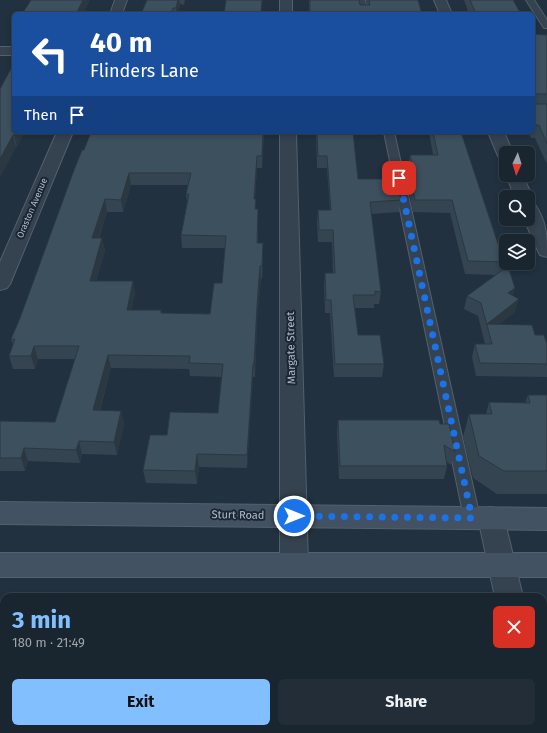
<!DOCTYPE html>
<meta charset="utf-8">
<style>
:root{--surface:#19252f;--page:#222d37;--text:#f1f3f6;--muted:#9fa5aa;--line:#37424b;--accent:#81bfff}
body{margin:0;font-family:"Fira Sans",sans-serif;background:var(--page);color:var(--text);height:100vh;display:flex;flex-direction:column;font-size:15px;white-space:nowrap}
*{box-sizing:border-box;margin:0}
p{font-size:13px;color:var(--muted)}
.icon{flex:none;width:22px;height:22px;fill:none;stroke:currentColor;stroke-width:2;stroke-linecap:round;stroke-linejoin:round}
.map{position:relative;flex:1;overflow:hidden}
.side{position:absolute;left:0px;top:593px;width:547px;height:140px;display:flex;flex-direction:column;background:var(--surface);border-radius:12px 12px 0 0;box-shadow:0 2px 6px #0003,0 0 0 1px var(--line)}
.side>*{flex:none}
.hud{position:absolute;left:12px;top:12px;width:523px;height:122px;border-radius:6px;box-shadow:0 2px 6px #0003,0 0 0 1px var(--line);background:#1a4fa0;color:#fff;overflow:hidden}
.needle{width:26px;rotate:184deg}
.tools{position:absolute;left:499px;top:146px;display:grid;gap:8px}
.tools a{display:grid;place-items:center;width:36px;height:36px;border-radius:6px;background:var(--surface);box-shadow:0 2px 6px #0003,0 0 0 1px var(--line);font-size:20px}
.pin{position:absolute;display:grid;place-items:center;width:34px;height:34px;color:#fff;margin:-17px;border-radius:8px;box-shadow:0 2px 6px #0006}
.me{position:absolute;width:44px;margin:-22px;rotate:90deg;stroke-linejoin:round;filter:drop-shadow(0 0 3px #0008)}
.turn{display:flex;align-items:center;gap:14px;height:84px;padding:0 12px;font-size:18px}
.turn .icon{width:52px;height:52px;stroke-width:2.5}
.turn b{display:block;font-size:28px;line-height:34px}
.then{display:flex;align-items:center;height:38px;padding:0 12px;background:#0003;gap:8px;font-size:15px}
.round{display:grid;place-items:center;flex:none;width:42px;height:42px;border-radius:6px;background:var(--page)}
.overview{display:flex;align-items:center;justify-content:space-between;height:68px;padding:0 12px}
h1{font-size:24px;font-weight:700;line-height:30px;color:var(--accent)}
.primary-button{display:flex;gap:8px;margin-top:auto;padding:8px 12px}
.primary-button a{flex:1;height:46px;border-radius:6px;background:var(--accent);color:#111;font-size:16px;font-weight:700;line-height:46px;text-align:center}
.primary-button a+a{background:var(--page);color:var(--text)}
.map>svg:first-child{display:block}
</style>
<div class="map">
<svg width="547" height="733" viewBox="0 0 547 733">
<rect width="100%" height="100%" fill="#21313f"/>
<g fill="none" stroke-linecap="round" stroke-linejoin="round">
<g stroke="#53606d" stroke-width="2">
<g id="lane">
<polygon points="357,0 365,0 368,14 360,14"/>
<polygon points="526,0 534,0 547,20 547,28 544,28"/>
<polygon points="384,132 394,132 480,518 478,523 472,525 466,523 464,518"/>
<polygon points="547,636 547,666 543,665 543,637"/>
</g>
</g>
<g stroke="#53606d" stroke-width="2">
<g id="street">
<polygon points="115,0 127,0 122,14 110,14"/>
<rect x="280" y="0" width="12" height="14"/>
<polygon points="434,0 446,0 452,14 440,14"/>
<rect x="0" y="47" width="14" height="8"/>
<polygon points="57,132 73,132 10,284 7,288 0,290 0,262"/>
<polygon points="280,132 296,132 308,565 304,574 294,577 284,574 280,565"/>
<polygon points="488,132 504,132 513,153 506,153 506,161 500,159 498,156"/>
<polygon points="506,175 522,175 533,197 530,201 528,201 528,197 515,197"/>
<path d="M528 202 534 203C547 222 547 235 547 257L540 255 538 251 524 219H528Z"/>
<polygon points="491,507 500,510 504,518 523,597 495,597 478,518 482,510"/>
<polygon points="543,714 547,715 547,733 526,733 525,729 543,729"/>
</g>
</g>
<g stroke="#53606d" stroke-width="2">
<g id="secondary">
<polygon points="0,502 547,508 547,530 0,524"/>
<rect x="0" y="553" width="547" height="24"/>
</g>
</g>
<use href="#lane" fill="#35424f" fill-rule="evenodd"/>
<use href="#street" fill="#35424f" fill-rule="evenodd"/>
<use href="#secondary" fill="#435262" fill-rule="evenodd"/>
</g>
<g fill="#344551" fill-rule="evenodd">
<polygon points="147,0 185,0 184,5 180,4 178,14 141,14"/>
<polygon points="309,0 359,0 360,5 367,5 366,0 418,0 309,12"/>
<polygon points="464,0 513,0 521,14 469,14"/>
<polygon points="14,26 14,41 13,41 11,31"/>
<polygon points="533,34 547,35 547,163 544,158 535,138 531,138 529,134 523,134 522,132 533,132"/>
<polygon points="14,57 14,132 17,147 16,147 0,177 12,68 11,62"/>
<path d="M91 132H264L262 168H257L255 199 256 209H258V243L263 256 262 279H261L257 319 255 377H253L247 468 199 467 197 484 146 483 143 470 167 435 218 413 221 377 190 376 189 369 111 368 100 411H121L124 424 117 455 82 454 80 463 28 461 25 471H0V421L55 422 75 359H38L35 369H13L9 356 13 345 11 339 20 318ZM131 185H188L186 194 187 202 181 235 182 248H225L222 283 210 314 162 313 131 310 135 294 133 281H96L105 251 102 238H99L107 212H123Z"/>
<polygon points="316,132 353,132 358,179 401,200 399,212 371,214 381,292 379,304 374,304 374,308 355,308 358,335 384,364 382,377 334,377 330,313 325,313 324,285 325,273 333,273 332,242 318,242 317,222 318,210 330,210 327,168 317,168"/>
<polygon points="429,132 461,132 504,262 502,270 513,296 515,312 500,324 535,335 547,344 547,377 476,376 472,357 475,344 485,344 478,316 464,309 467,296 496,275 465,274 450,213 413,212 409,191 411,179 408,166 410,155 433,155"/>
<polygon points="528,395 547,395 547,494 497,494 473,478 463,437 469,414 486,414 489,402 525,403"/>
<polygon points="338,420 440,424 455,452 451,465 447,462 447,466 444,479 339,479 337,433"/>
<polygon points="4,683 4,722 2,722 0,718 0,697"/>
</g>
<g fill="#2b3842">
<polygon points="83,0 90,0 83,14 76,14"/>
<polygon points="178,0 179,0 180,4 178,14 176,14 176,8"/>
<polygon points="262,0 263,0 262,14 261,14"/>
<polygon points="16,132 25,132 17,147 15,135"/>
<polygon points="263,132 264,132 262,168 262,156"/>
<polygon points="13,135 16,147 0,177 0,159"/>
<polygon points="257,156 257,168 254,211 254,199"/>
<polygon points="129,173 131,185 123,212 121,200"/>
<polygon points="105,199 107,212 94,251 92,238"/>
<polygon points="102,238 105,251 92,294 90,281"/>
<polygon points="263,243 263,256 262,279 262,266"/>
<polygon points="260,266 261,279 257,319 255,377 254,364 257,306"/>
<polygon points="133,281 135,294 129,323 127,310"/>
<polygon points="515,288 512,300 508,293"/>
<polygon points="519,299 515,312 489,333 487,324"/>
<polygon points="34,346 38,359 35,369 31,356"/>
<polygon points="108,355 111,368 96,424 93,410"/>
<polygon points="253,364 253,377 247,468 247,455"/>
<polygon points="121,411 124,424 117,455 114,442"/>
<polygon points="79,441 82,454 80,463 76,450"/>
<polygon points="24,448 28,461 25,471 21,458"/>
<polygon points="197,454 199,467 197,484 195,471"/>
</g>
<g fill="#3d505e" stroke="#2b3842" fill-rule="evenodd">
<polygon points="31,0 83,0 76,14 22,14"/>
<polygon points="147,0 178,0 176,8 173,8 171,14 141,14"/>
<polygon points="226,0 262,0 261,14 224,14"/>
<polygon points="310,0 359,0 360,5 370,5 369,0 418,0 422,14 306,14 306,12 310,12"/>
<polygon points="470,0 513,0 521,14 476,14"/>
<polygon points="14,26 14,31 11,31"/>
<polygon points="533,34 547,35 547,94 535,94 535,104 547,104 547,144 539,125 534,125 533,122"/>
<polygon points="14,57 14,62 11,62"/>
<polygon points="14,63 14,132 16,132 15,135 13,135 0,159 0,89"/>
<path d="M91 132H263L262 156H257L254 199H256L255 209H258L257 243H263L262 266H260L257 306 254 364H253L247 455 197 454 195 471 143 470 150 435H167L170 412 218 413 223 364 189 363 190 356 108 355 93 410 121 411 114 442 79 441 76 450 24 448 21 458H0V421L55 422 79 346H34L31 356H9L15 339H11L20 318 74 170 82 150H84ZM129 173H191L186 194H189L181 235 226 236 222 283H214L210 314 161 313V310H127L133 281H90L102 238H92L105 199 121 200Z"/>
<polygon points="317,132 353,132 358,179 396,179 401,200 370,202 381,292 375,291 375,295 353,295 358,335 380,335 384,364 335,364 331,300 326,300 325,273 335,273 333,230 319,230 318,210 331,210 327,156 318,156"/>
<polygon points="433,132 461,132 504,262 468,261 452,200 415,200 410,179 415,179 410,155 438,155"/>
<polygon points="508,266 515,288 508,293 519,299 487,324 532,325 535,335 544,335 547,344 547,364 480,363 475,344 492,344 481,303 467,296"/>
<polygon points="528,395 547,395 547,471 504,471 479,456 469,414 492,414 489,402 530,403"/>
<polygon points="338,420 439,420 440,424 449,424 455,452 444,445 447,466 340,466"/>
<polygon points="4,683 4,712 0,712 0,697"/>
<polygon points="99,729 277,729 277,733 98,733"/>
</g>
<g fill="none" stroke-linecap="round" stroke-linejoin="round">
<polyline stroke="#1a73e8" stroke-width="7" stroke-dasharray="0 12.6" points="294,516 472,518 399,178"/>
</g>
<g text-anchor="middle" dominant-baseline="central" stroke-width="4" stroke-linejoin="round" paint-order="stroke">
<g font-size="9" fill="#b1bdca" stroke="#1b2734">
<text transform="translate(32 208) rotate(-67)">Oraston Avenue</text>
</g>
<g font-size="11" fill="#b1bdca" stroke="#1b2734">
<text transform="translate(291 348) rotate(-91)">Margate Street</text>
<text transform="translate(238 515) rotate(1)">Sturt Road</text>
</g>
</g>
</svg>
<div class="tools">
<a><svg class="needle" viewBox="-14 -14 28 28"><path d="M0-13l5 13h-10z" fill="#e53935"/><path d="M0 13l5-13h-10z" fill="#9fa5aa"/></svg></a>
<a><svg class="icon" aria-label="search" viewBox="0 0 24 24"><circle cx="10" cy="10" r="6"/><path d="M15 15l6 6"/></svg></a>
<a><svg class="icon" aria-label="layers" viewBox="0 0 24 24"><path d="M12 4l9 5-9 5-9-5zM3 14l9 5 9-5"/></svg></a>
</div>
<div class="pin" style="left:399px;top:178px;background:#d93025"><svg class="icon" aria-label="arrive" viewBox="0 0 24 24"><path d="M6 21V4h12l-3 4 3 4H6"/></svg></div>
<svg class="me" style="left:294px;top:516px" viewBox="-20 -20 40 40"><circle r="17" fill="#1a73e8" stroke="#fff" stroke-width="3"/><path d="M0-11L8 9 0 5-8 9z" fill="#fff"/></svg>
<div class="hud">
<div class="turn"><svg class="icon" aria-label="left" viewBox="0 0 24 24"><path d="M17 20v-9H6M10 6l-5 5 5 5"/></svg><div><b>40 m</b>Flinders Lane</div></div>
<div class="then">Then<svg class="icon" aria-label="arrive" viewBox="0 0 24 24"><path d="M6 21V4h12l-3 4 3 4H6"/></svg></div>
</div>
<section class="side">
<div class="overview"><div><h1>3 min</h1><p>180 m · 21:49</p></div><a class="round" style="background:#d93025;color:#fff"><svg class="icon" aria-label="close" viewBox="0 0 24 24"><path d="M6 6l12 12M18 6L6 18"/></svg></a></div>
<div class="primary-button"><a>Exit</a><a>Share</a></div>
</section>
</div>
